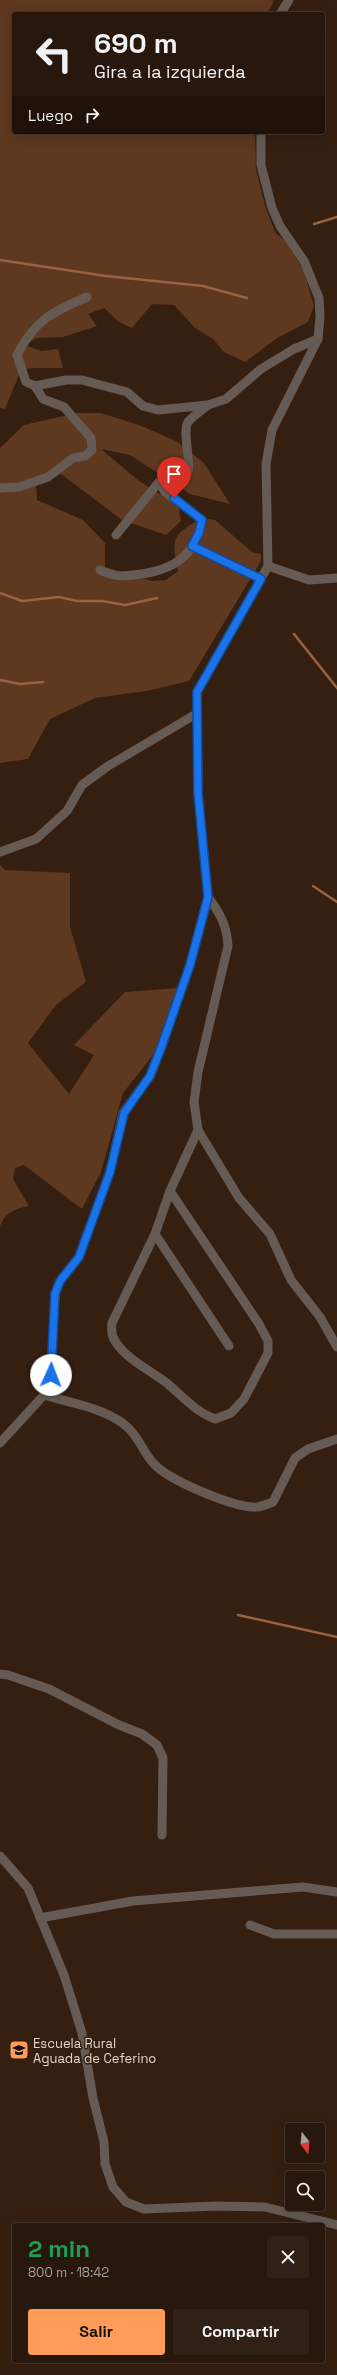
<!DOCTYPE html>
<html lang="es">
<meta charset="utf-8">
<style>
:root{--surface:#28170d;--page:#302016;--text:#f1f3f6;--muted:#a59f9d;--line:#44362e;--accent:#fe9b58}
body{margin:0;font-family:"Space Grotesk",sans-serif;background:var(--page);color:var(--text);height:100vh;display:flex;flex-direction:column;font-size:15px;white-space:nowrap}
*{box-sizing:border-box;margin:0}
p{font-size:13px;color:var(--muted)}
.icon{flex:none;width:22px;height:22px;fill:none;stroke:currentColor;stroke-width:2;stroke-linecap:round;stroke-linejoin:round}
.map{position:relative;flex:1;overflow:hidden}
.panel{position:absolute;left:12px;top:2223px;width:313px;height:140px;display:flex;flex-direction:column;background:var(--surface);border-radius:4px;box-shadow:0 4px 16px #0002,0 0 0 1px var(--line)}
.panel>*{flex:none}
.guide{position:absolute;left:12px;top:12px;width:313px;height:122px;border-radius:4px;box-shadow:0 4px 16px #0002,0 0 0 1px var(--line);background:#28170d;color:var(--text);overflow:hidden}
.needle{width:26px;rotate:164deg}
.buttons{position:absolute;left:285px;top:2123px;display:grid;gap:8px}
.buttons a{display:grid;place-items:center;width:40px;height:40px;border-radius:4px;background:var(--surface);box-shadow:0 4px 16px #0002,0 0 0 1px var(--line);font-size:20px}
.pin{position:absolute;display:grid;place-items:center;width:34px;height:34px;color:#fff;margin:-41px -17px;border-radius:50% 50% 50% 0;rotate:-45deg;box-shadow:0 0 4px #0007}
.pin .icon{rotate:45deg}
.me{position:absolute;width:44px;margin:-22px;rotate:2deg;stroke-linejoin:round;filter:drop-shadow(0 0 3px #0008)}
.turn{display:flex;align-items:center;gap:14px;height:84px;padding:0 16px;font-size:18px}
.turn .icon{width:52px;height:52px;stroke-width:2.5}
.turn b{display:block;font-size:28px;line-height:34px}
.then{display:flex;align-items:center;height:38px;padding:0 16px;background:#0003;gap:8px;font-size:15px}
.round{display:grid;place-items:center;flex:none;width:42px;height:42px;border-radius:4px;background:var(--page)}
.headline{display:flex;align-items:center;justify-content:space-between;height:68px;padding:0 16px}
h1{font-size:24px;font-weight:600;line-height:30px;color:#1e9e55}
.cta{display:flex;gap:8px;margin-top:auto;padding:8px 16px}
.cta a{flex:1;height:46px;border-radius:4px;background:var(--accent);color:#111;font-size:16px;font-weight:600;line-height:46px;text-align:center}
.cta a+a{background:var(--page);color:var(--text)}
.map>svg:first-child{display:block}
</style>
<div class="map">
<svg width="337" height="2375" viewBox="0 0 337 2375">
<rect width="100%" height="100%" fill="#351f11"/>
<g fill="#5e381f">
<polygon points="0,0 274,0 267,14 14,14 14,132 255,132 256,169 265,206 275,232 286,242 304,271 314,306 308,322 277,338 245,362 224,352 213,339 195,328 174,305 152,304 132,328 119,322 104,308 88,314 97,326 63,337 37,338 25,345 41,351 58,349 63,368 32,368 21,370 5,409 0,408"/>
<path d="M77 413H101L139 425 176 441 204 463 230 504 190 494 130 455 101 449 139 481 178 505 181 521 166 535 122 520 61 474 47 475 36 484 37 500 83 520 105 543V567L152 581 166 580 178 571C171 538 172 535 202 518L215 520 252 552 261 554V561L189 681 147 691 95 698 50 719 28 759 0 763V448L24 425Z"/>
<path d="M0 865 5 870 70 873V927L86 982 56 1005 28 1043 69 1094 94 1055 74 1045 125 992 178 988 160 1046 123 1093 101 1172 82 1209 24 1165 15 1168 13 1179 29 1206C15 1209 4 1213 0 1227Z"/>
</g>
<g fill="none" stroke-linecap="round" stroke-linejoin="round">
<g stroke="#976340" stroke-width="2.5">
<polyline points="314,224 337,217"/>
<polyline points="0,260 106,276 203,286 247,298"/>
<polyline points="0,593 22,601 59,597 77,601 102,601 125,605 157,598"/>
<polyline points="294,634 337,688"/>
<polyline points="0,680 20,684 43,682"/>
<polyline points="313,886 337,902"/>
<polyline points="238,1615 337,1637"/>
</g>
<g stroke="#665b54" stroke-width="9">
<polyline points="280,14 289,0"/>
<path d="M87 297C52 312 35 320 17 355L26 382 35 386 66 380H82L127 392 143 406 158 410 208 405 226 399 261 369 294 349 318 339"/>
<polyline points="0,488 19,487 48,477 73,458 85,456 92,450 91,438 64,407 43,399 35,386"/>
<path d="M116 535 159 482 188 472C191 459 182 432 188 422 193 416 202 410 208 405"/>
<polyline points="192,546 261,579"/>
<polyline points="268,566 309,580 337,578"/>
<path d="M100 570C117 578 123 576 141 574 176 569 195 555 202 520L165 492 159 482"/>
<polyline points="0,852 36,839 67,811 82,785 108,766 196,714"/>
<path d="M208 897C220 913 227 926 228 946L198 1072 194 1102 198 1130 239 1198 270 1234 291 1280 320 1317 337 1347"/>
<path d="M170 1191 259 1324 268 1341V1353L244 1399 231 1413 215 1419C196 1412 183 1397 168 1384 150 1370 127 1360 115 1341 111 1335 111 1330 112 1323L155 1234 170 1191 198 1130"/>
<polyline points="155,1234 229,1346"/>
<path d="M44 1395C70 1403 99 1407 121 1422 139 1434 141 1451 155 1465 171 1481 236 1509 258 1507 263 1506 268 1504 273 1502L295 1458 308 1449 337 1439"/>
<polyline points="0,1443 44,1395 51,1375 55,1294 60,1281 79,1257 110,1172 123,1113 150,1076 160,1051 190,965 208,897 198,793 197,692 268,566 266,464 272,430 318,339 320,316 319,298 304,261 280,226 272,208 261,165 261,132"/>
<polyline points="0,1674 8,1675 49,1689 119,1725 142,1734 157,1745 163,1758 162,1835"/>
<polyline points="0,1856 28,1888 64,1975 82,2033 93,2098 104,2142 105,2164 113,2187 126,2202 144,2209 216,2206 265,2207 337,2225"/>
<polyline points="40,1918 133,1901 303,1887 337,1892"/>
<polyline points="250,1925 274,1934 337,1934"/>
</g>
</g>
<g fill="none" stroke-linecap="round" stroke-linejoin="round">
<g stroke="#114b97" stroke-width="10">
<polyline id="route" points="51,1375 55,1294 60,1281 79,1257 110,1172 124,1113 150,1076 160,1051 190,965 208,897 198,793 197,692 261,579 192,546 199,533 202,520 174,498"/>
</g>
<use href="#route" stroke="#1a73e8" stroke-width="7"/>
</g>
<defs>
<g id="school-square" transform="scale(1)"><rect x="-9" y="-9" width="18" height="18" rx="4" fill="#fe9b58" stroke="#351f11"/><path d="M0-5L7-2L0 1L-7-2ZM-4 1L0 2.5L4 1V4Q0 6-4 4Z" fill="#111"/></g>
</defs>
<g fill-rule="evenodd">
<use href="#school-square" x="19" y="2050"/>
</g>
<g text-anchor="middle" dominant-baseline="central" stroke-width="3" stroke-linejoin="round" paint-order="stroke">
<g font-size="13" fill="#e2d3ca" stroke="#351f11" text-anchor="start">
<text x="33" y="2043">Escuela Rural<tspan x="33" dy="15">Aguada de Ceferino</tspan></text>
</g>
</g>
</svg>
<div class="buttons">
<a><svg class="needle" viewBox="-14 -14 28 28"><path d="M0-13l5 13h-10z" fill="#e53935"/><path d="M0 13l5-13h-10z" fill="#a59f9d"/></svg></a>
<a><svg class="icon" aria-label="search" viewBox="0 0 24 24"><circle cx="10" cy="10" r="6"/><path d="M15 15l6 6"/></svg></a>
</div>
<div class="pin" style="left:174px;top:498px;background:#d93025"><svg class="icon" aria-label="arrive" viewBox="0 0 24 24"><path d="M6 21V4h12l-3 4 3 4H6"/></svg></div>
<svg class="me" style="left:51px;top:1375px" viewBox="-20 -20 40 40"><circle r="19" fill="#fff"/><path d="M0-13L10 11 0 6-10 11z" fill="#1a73e8"/></svg>
<div class="guide">
<div class="turn"><svg class="icon" aria-label="left" viewBox="0 0 24 24"><path d="M17 20v-9H6M10 6l-5 5 5 5"/></svg><div><b>690 m</b>Gira a la izquierda</div></div>
<div class="then">Luego<svg class="icon" aria-label="right" viewBox="0 0 24 24"><path d="M7 20v-9h11M14 6l5 5-5 5"/></svg></div>
</div>
<section class="panel">
<div class="headline"><div><h1>2 min</h1><p>800 m · 18:42</p></div><a class="round"><svg class="icon" aria-label="close" viewBox="0 0 24 24"><path d="M6 6l12 12M18 6L6 18"/></svg></a></div>
<div class="cta"><a>Salir</a><a>Compartir</a></div>
</section>
</div>
